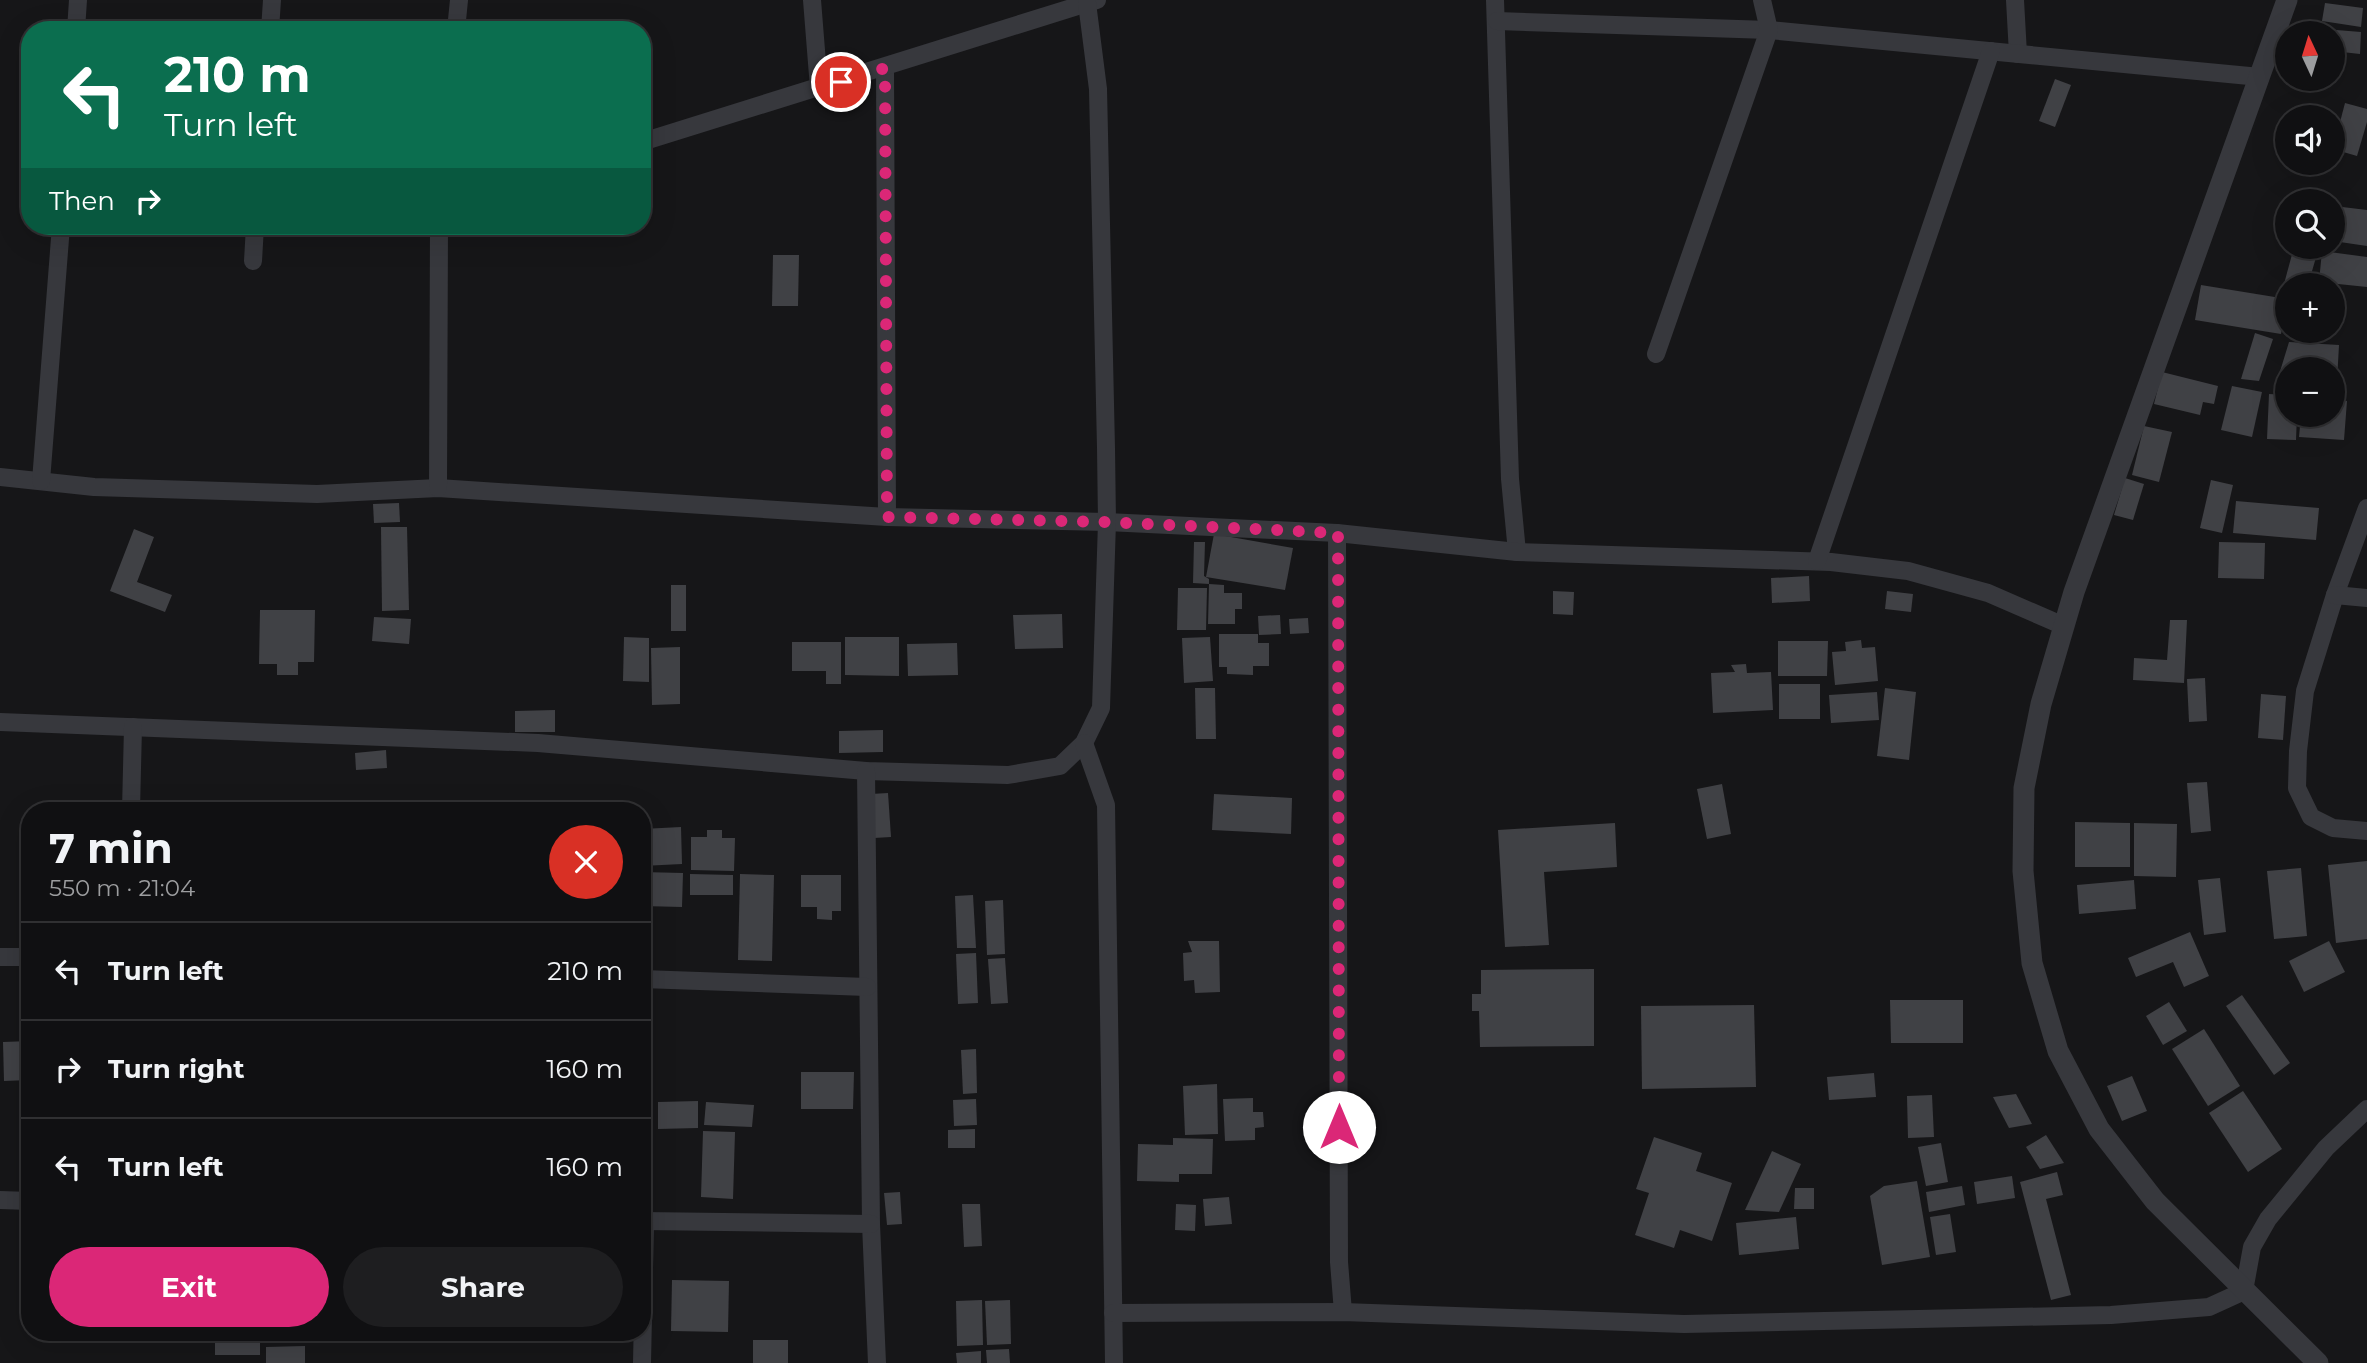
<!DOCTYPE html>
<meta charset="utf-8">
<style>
:root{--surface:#101012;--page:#1e1e20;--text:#f1f3f6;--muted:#9c9d9f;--line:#303032;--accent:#db2777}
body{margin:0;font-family:Montserrat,sans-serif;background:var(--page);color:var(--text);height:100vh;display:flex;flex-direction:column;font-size:26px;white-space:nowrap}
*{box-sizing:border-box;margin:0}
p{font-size:23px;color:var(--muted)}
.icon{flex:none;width:38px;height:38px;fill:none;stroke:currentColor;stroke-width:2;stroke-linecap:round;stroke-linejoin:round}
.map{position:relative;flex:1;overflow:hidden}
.side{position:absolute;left:21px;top:802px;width:630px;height:539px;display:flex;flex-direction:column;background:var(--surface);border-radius:28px;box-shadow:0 7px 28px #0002,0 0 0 2px var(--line)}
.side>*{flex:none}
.banner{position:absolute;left:21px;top:21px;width:630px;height:214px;border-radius:28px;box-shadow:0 7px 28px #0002,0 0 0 2px var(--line);background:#0b6e4f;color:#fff;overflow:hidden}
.needle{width:46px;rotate:356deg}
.fabs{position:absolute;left:2275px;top:21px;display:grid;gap:14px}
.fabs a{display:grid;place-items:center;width:70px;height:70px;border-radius:50%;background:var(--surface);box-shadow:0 7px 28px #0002,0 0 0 2px var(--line);font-size:35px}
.pin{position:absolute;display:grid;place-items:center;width:60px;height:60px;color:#fff;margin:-30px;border:4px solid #fff;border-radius:50%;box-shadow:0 2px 7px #0007}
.me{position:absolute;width:77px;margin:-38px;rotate:0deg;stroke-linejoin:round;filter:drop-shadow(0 0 5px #0008)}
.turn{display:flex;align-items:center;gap:24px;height:147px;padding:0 28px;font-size:32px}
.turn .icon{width:91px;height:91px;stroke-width:2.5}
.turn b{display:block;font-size:49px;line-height:60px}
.then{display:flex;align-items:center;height:66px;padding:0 28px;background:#0003;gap:14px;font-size:26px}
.round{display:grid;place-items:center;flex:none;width:74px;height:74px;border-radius:37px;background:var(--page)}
.summary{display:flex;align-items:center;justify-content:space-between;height:119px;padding:0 28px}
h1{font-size:42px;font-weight:700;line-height:52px}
.button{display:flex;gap:14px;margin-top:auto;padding:14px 28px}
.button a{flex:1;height:80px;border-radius:42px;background:var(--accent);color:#fff;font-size:28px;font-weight:700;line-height:80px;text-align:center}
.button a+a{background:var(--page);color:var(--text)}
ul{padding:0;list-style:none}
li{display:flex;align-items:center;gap:21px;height:98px;padding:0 28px;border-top:2px solid var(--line)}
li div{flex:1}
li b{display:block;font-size:26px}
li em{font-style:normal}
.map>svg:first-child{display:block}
</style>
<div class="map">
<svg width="2367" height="1363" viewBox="0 0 2367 1363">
<rect width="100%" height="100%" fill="#161618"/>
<g fill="#404145">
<polygon points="2325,3 2363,8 2361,27 2322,21"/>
<polygon points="2324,29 2361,32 2360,54 2333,51 2333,33 2323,33"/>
<polygon points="2055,79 2071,85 2055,127 2039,121"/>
<polygon points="2345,103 2367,109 2367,122 2357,156 2333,149"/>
<polygon points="2334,206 2367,210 2367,246 2333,241"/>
<polygon points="2294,247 2319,247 2308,285 2287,285 2287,296 2281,295"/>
<polygon points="2322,251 2367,257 2367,287 2319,282"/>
<polygon points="773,255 799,255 798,306 772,306"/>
<polygon points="2201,285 2287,299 2281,334 2195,320"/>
<polygon points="2255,333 2273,339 2259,381 2241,379"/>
<polygon points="2289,342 2339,345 2337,381 2333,381 2333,369 2287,369 2287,378 2278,378"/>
<polygon points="2162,372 2218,386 2214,404 2203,402 2200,415 2154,404"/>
<polygon points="2232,386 2262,392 2252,437 2221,430"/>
<polygon points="2269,394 2287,395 2287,415 2297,415 2296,440 2267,439"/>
<polygon points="2337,398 2347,401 2344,440 2299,437 2301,415 2333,415 2333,408"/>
<polygon points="2144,426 2172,432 2159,482 2132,475"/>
<polygon points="2125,478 2144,484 2133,520 2114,515"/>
<polygon points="2211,480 2233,485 2222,533 2200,528"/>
<polygon points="2236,501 2319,508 2316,540 2233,533"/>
<polygon points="399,503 400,522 374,523 373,504"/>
<polygon points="381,527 407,527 409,610 382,611"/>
<polygon points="134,529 154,537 137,582 172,595 165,612 110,591"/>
<polygon points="1214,534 1293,548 1285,590 1206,577"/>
<polygon points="1194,542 1205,542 1204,576 1209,579 1209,584 1193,583"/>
<polygon points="2219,542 2265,543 2264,579 2218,578"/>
<polygon points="1809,576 1810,601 1772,603 1771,578"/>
<polygon points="1209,584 1224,585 1224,593 1242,593 1242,609 1235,609 1235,624 1208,624"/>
<rect x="671" y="585" width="15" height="46"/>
<polygon points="1178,588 1207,588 1206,630 1177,630"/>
<polygon points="1553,591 1574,592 1573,615 1553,614"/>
<polygon points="1887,591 1913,594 1911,612 1885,609"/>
<polygon points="260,610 315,610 314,662 298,662 298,675 277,675 277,664 259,664"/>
<polygon points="1062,614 1063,648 1015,649 1013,615"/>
<polygon points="1280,615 1281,634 1259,635 1258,616"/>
<polygon points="374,617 411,619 409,644 372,641"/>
<polygon points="1308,618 1309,633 1290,634 1289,619"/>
<polygon points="2170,620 2187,620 2184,683 2133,680 2134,658 2167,660"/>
<polygon points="1219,634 1258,634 1258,643 1269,643 1269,666 1253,666 1253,675 1227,674 1227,667 1219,667"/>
<polygon points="624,637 649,638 649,682 623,681"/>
<polygon points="845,637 899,637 899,676 845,675"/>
<polygon points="1210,637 1213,681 1184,683 1182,638"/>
<polygon points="1861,640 1862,648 1875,647 1878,681 1835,685 1832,652 1846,651 1845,642"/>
<polygon points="1778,641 1828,641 1827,676 1778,676"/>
<polygon points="792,642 841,642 841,684 826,684 826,671 792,671"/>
<polygon points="957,643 958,675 908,676 907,644"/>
<polygon points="680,647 680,704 652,705 651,648"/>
<polygon points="1746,664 1747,673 1771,672 1773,710 1713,713 1711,673 1735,672 1731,665"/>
<polygon points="2205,678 2207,721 2189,722 2187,679"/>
<rect x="1779" y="684" width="41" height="35"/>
<polygon points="1195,688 1215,688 1216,739 1196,739"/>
<polygon points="1885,688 1916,692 1909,760 1877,756"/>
<polygon points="1877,692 1879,720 1831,723 1829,695"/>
<polygon points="2261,694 2286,696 2283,740 2258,738"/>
<polygon points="555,710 555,732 515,732 515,711"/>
<polygon points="883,730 883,752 839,753 839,731"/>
<polygon points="386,750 387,768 356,770 355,753"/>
<polygon points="2207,782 2211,831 2191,833 2187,783"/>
<polygon points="1722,784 1731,834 1707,839 1697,789"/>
<polygon points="888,793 891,837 874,838 871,794"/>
<polygon points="1214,794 1292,798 1291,834 1212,830"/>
<polygon points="2075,822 2130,823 2130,867 2075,867"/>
<polygon points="1615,823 1617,867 1544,872 1549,945 1505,947 1498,830"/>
<polygon points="2134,823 2177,824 2176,877 2134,876"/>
<polygon points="681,827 682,864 642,866 642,829"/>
<polygon points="707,830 722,830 722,838 735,838 734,871 691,870 691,837 707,837"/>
<polygon points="2367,861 2367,939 2336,943 2328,865"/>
<polygon points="2301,868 2307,936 2274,939 2267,871"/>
<polygon points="642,872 683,873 682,907 642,906"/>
<polygon points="690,874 733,875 733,895 690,895"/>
<polygon points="740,874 774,875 772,961 738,960"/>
<polygon points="801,875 841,875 841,911 832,911 832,920 817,919 817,907 801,907"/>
<polygon points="2220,878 2226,932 2204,935 2198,880"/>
<polygon points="2134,880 2136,909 2079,914 2077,885"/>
<polygon points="973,895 976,948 957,948 955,896"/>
<polygon points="1003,900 1005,954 987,955 985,901"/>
<polygon points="2190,932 2209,976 2184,987 2173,962 2136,977 2128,958"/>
<polygon points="1188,941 1219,941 1220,992 1195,993 1194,980 1184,981 1183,953 1192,952"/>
<polygon points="2329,941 2345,972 2304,992 2289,961"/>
<polygon points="976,953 978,1003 958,1004 956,954"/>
<polygon points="1005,958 1008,1003 991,1004 988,959"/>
<polygon points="1594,969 1594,1046 1480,1047 1479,1011 1472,1011 1472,994 1481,994 1481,970"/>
<polygon points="2242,995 2290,1063 2274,1075 2226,1006"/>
<polygon points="1890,1000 1963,1000 1963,1043 1891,1043"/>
<polygon points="2169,1002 2187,1031 2163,1045 2146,1016"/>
<polygon points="1754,1005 1756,1087 1642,1089 1641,1006"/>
<polygon points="2204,1029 2240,1086 2208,1106 2172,1049"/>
<polygon points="30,1041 30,1080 4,1081 3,1042"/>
<polygon points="976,1049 977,1093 963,1094 961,1050"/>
<polygon points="801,1072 854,1072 853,1109 801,1109"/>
<polygon points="1874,1073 1876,1097 1829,1100 1827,1077"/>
<polygon points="2132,1076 2147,1111 2122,1121 2107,1086"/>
<polygon points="1217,1084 1218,1134 1185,1135 1183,1086"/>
<polygon points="2243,1091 2282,1149 2248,1172 2209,1113"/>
<polygon points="2016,1094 2032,1124 2009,1128 1993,1097"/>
<polygon points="1932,1095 1934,1137 1908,1138 1907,1096"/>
<polygon points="1253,1098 1253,1112 1263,1112 1264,1127 1255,1128 1255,1140 1225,1141 1223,1099"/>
<polygon points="642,1099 648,1099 649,1133 642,1133"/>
<polygon points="976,1099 977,1125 954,1126 953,1100"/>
<polygon points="698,1101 698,1128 658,1129 658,1102"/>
<polygon points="706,1102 754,1105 752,1127 704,1125"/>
<polygon points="975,1129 975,1148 948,1148 948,1130"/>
<polygon points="703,1131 735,1132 733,1199 701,1197"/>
<polygon points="2046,1135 2064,1163 2040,1169 2026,1147"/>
<polygon points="1654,1137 1702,1153 1696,1171 1732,1183 1712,1241 1680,1230 1674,1248 1635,1235 1649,1193 1636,1189"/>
<polygon points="1173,1138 1213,1139 1212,1174 1179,1174 1179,1182 1137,1181 1138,1144 1173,1145"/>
<polygon points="1941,1143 1948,1182 1926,1186 1918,1147"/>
<polygon points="1772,1151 1801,1164 1779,1212 1745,1210"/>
<polygon points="2057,1172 2063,1195 2046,1199 2071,1295 2051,1300 2020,1182"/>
<polygon points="2012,1176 2015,1198 1977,1204 1974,1182"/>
<polygon points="1917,1181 1930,1257 1882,1265 1870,1196 1884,1186"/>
<polygon points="1962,1186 1965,1205 1929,1212 1926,1192"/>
<polygon points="1795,1188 1814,1188 1814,1209 1794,1209"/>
<polygon points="900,1192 902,1224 887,1225 884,1193"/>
<polygon points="1229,1197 1232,1224 1205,1226 1203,1199"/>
<polygon points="962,1204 980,1204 982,1246 964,1247"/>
<polygon points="1176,1204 1196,1205 1195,1231 1175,1230"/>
<polygon points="1950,1214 1956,1252 1936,1255 1930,1217"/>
<polygon points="1796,1217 1799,1249 1739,1255 1736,1223"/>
<polygon points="672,1280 729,1281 728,1332 671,1331"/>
<polygon points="982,1300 983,1345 957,1346 956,1301"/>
<polygon points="1010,1300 1011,1344 987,1345 985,1301"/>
<rect x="215" y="1332" width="45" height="23"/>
<rect x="753" y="1340" width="35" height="23"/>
<polygon points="305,1346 305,1363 266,1363 266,1347"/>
<polygon points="1009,1349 1010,1363 987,1363 986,1350"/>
<polygon points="981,1351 981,1363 957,1363 956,1353"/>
</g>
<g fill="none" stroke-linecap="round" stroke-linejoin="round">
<g stroke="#37383d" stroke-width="18">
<polyline points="812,0 819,88"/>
<polyline points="1495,0 1510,479 1517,552"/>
<polyline points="2015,0 2018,54"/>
<polyline points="1497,21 1769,30 2260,77"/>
<polyline points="76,30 78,0"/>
<polyline points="270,30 272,0"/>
<polyline points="456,30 459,0"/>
<polyline points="885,68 887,517"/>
<polyline points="642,142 1097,0"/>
<polyline points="253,261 255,226"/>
<polyline points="1656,354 1769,30 1762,0"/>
<polyline points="0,477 94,487 317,494 438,488 887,517 1107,522 1337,533 1517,552 1831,562 1908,571 1988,593 2064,626"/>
<polyline points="41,481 61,226"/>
<polyline points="438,488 439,226"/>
<polyline points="2367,508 2335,595 2305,691 2298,751 2297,788 2311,817 2333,828 2367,831"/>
<polyline points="1337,533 1339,1262 1343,1312"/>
<polyline points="1817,561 1991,51"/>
<polyline points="2335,595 2367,598"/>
<polyline points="0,722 538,743 866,771 1008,775 1060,766 1084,743 1101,708 1107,522 1106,448 1098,89 1087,3"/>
<polyline points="1084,743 1106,805 1114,1363"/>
<polyline points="866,771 871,1224 877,1363"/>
<polyline points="131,810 133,727"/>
<polyline points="0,957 30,957"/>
<polyline points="642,979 867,987"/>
<polyline points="0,1200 30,1201"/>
<polyline points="642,1221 871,1224"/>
<polyline points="1113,1313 1343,1312 1684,1324 2111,1315 2209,1307 2244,1291 2252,1247 2268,1219 2326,1148 2367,1109"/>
<polyline points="642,1363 645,1221"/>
</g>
<polyline stroke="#37383d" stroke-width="21" points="2287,0 2074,592 2041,704 2024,788 2023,871 2032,963 2058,1051 2099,1129 2155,1201 2318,1363"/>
</g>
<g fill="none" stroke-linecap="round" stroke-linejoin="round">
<polyline stroke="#db2777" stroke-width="12" stroke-dasharray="0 21.6" points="841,82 885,68 887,517 1107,522 1338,533 1339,1127"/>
</g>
</svg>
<div class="fabs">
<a><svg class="needle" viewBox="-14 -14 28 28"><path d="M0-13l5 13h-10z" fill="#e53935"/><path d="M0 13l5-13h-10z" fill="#9c9d9f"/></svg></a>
<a><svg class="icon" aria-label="sound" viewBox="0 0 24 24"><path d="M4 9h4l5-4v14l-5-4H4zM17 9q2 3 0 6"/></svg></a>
<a><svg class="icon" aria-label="search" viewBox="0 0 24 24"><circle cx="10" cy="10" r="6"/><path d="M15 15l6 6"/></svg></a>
<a>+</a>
<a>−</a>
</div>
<div class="pin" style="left:841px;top:82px;background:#d93025"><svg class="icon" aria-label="arrive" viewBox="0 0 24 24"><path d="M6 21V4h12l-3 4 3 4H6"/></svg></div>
<svg class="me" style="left:1339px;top:1127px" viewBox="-20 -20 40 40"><circle r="19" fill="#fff"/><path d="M0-13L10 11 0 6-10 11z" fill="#db2777"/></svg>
<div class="banner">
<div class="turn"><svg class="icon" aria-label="left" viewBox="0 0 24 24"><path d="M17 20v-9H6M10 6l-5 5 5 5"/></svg><div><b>210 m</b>Turn left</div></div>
<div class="then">Then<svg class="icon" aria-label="right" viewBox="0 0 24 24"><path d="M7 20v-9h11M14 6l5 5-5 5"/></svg></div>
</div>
<section class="side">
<div class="summary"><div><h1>7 min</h1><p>550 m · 21:04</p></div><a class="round" style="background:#d93025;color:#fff"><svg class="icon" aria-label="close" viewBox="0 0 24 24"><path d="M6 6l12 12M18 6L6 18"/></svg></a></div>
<ul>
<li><svg class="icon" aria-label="left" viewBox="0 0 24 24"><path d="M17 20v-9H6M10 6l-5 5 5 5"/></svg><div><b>Turn left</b></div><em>210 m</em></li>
<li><svg class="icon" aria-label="right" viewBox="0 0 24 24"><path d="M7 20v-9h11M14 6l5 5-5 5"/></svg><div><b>Turn right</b></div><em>160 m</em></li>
<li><svg class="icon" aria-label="left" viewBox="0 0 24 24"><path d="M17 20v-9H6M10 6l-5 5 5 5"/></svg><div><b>Turn left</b></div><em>160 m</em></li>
</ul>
<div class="button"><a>Exit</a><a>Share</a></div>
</section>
</div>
